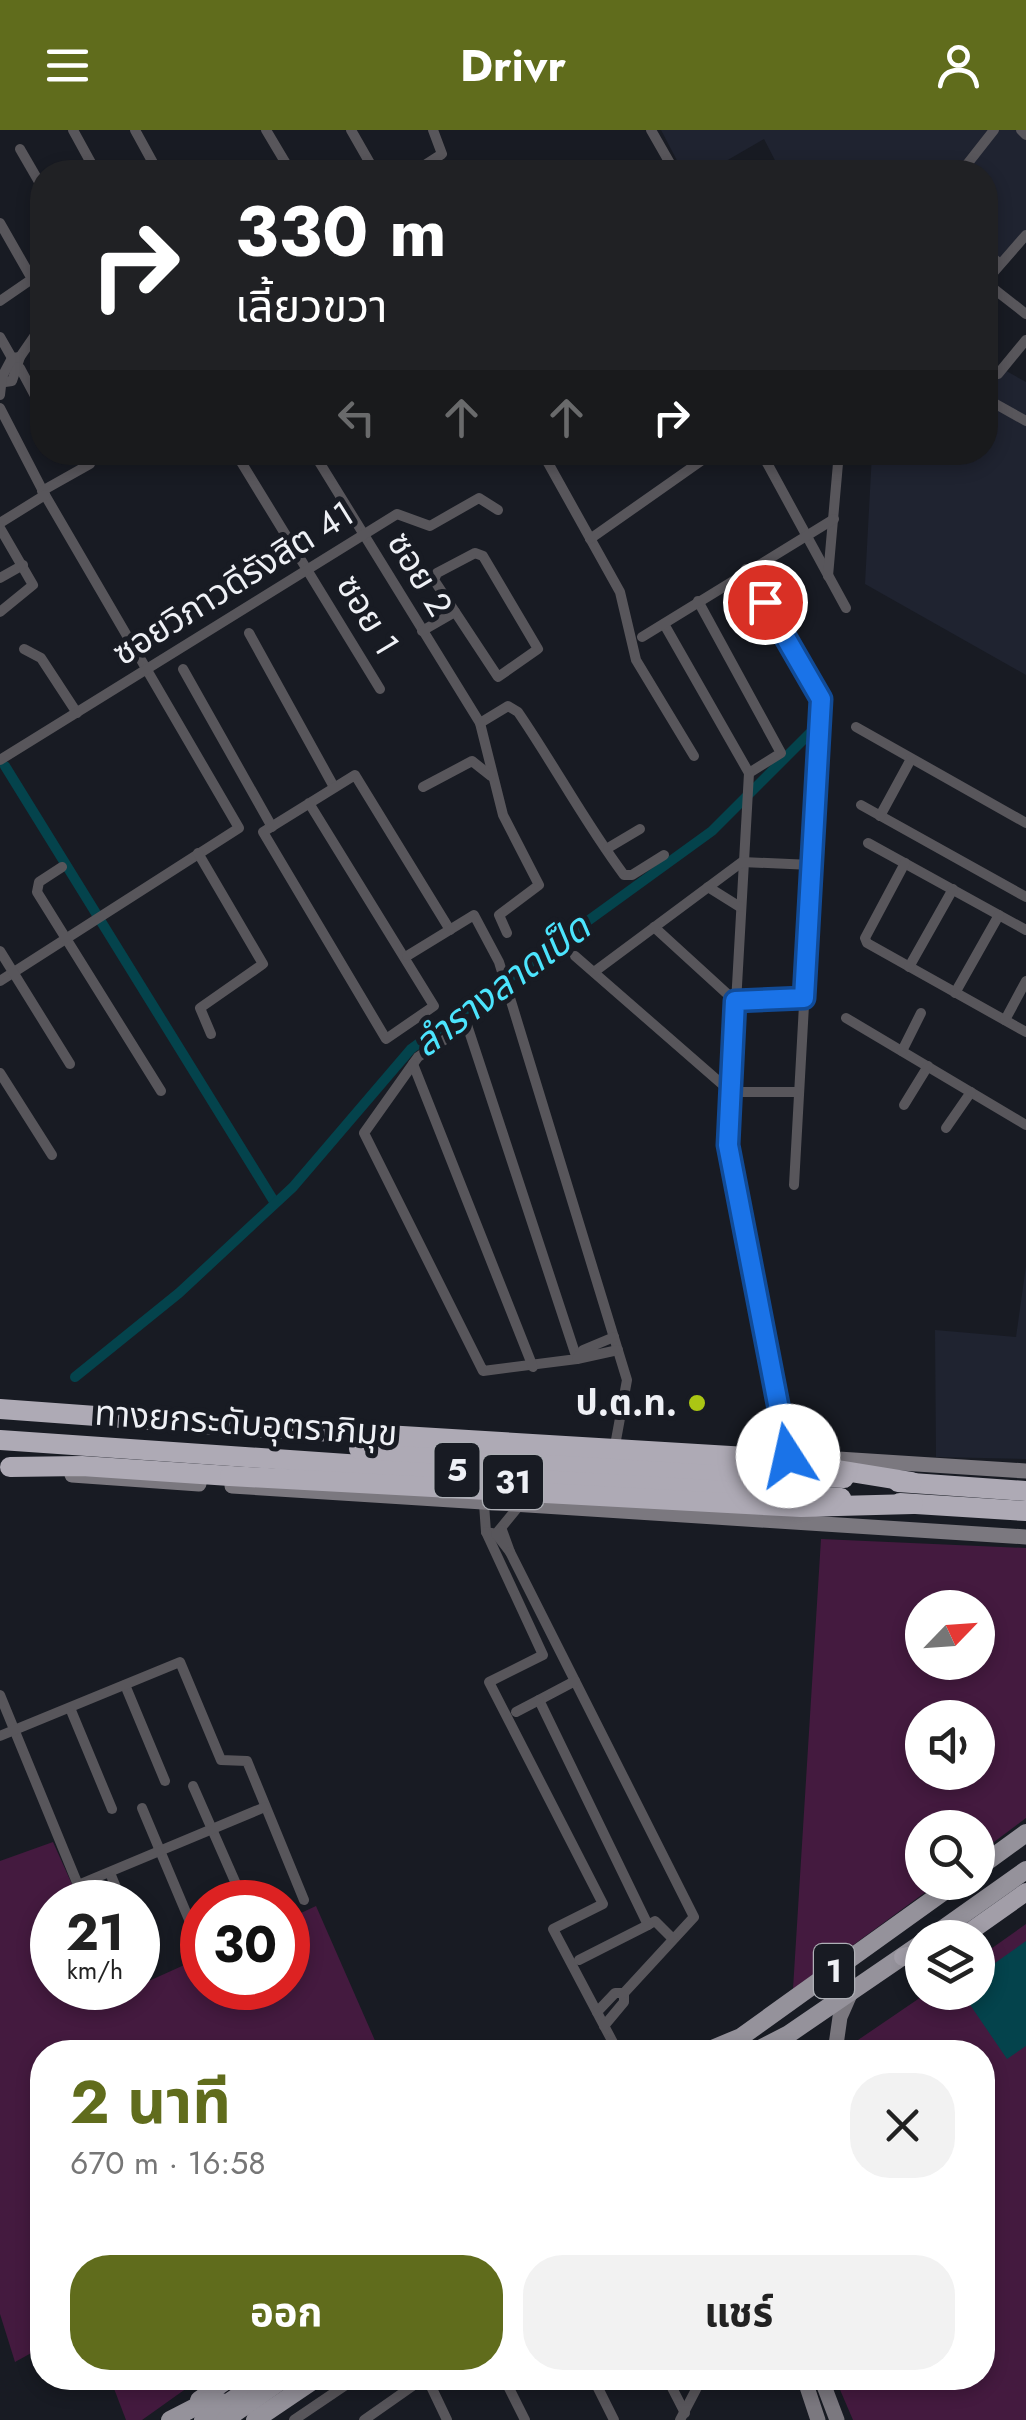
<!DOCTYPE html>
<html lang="th">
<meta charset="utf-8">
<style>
:root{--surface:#fff;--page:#f2f2f2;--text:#222;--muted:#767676;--accent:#606c1c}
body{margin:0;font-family:Jost,"Noto Sans Thai",sans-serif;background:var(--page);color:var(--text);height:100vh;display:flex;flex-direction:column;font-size:38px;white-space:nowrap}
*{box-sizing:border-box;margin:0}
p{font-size:32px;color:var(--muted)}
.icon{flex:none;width:55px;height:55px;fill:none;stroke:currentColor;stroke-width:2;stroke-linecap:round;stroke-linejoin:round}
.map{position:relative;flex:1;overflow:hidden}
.drawer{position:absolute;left:30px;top:1910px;width:965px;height:350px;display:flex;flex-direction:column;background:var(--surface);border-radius:40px;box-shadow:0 5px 15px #0003}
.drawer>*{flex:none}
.banner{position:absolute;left:30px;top:30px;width:968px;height:305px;border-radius:40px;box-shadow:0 5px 15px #0003;background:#202124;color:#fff;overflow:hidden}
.needle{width:65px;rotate:65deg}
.fabs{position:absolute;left:905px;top:1460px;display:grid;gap:20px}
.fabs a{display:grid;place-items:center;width:90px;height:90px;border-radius:50%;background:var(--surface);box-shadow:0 5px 15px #0003;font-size:50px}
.speed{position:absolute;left:30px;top:1750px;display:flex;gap:20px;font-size:50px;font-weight:700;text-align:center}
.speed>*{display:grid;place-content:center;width:130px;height:130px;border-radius:50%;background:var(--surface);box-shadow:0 5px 15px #0003;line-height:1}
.speed small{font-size:25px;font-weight:400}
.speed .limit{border:15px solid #d22;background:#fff;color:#111}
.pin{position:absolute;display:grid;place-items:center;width:85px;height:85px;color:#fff;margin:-42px;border:5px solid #fff;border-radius:50%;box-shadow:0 2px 10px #0007}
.me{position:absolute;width:110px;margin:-55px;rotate:350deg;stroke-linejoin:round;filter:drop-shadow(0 0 8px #0008)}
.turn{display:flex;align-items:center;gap:35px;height:210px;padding:0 40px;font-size:45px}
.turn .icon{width:130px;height:130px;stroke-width:2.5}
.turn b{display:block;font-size:70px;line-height:85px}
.lanes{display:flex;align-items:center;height:95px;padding:0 40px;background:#0003;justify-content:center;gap:50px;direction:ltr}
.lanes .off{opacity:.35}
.round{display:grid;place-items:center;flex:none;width:105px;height:105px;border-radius:40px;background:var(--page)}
.headline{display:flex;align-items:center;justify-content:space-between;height:170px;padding:0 40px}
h1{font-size:60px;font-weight:700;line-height:75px;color:var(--accent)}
.button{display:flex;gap:20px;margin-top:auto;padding:20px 40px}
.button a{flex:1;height:115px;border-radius:40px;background:var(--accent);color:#fff;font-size:40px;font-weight:700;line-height:115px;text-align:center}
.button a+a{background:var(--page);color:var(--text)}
header{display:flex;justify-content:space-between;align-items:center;height:130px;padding:0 40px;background:var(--accent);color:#fff;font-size:45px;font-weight:700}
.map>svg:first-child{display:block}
</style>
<header><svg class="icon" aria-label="menu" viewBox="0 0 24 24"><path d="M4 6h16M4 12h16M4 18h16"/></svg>Drivr<svg class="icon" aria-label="person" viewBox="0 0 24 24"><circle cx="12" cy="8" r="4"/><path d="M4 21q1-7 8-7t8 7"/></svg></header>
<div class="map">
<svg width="1026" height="2290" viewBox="0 0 1026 2290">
<rect width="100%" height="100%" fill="#181b23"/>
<g fill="#1f2330">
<polygon points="661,0 1026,0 1026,112 985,159 985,42 781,42 764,9 707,42 683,42"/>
<polygon points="985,229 1026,252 1026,545 865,454 872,323 985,322"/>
<polygon points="1026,1136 1026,1329 936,1327 935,1200 1016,1207"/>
</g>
<g fill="#441a3f" fill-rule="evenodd">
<path d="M821 1409 1026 1418V1688L978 1724V1698H922V1752L938 1753 793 1859ZM922 1478H978V1532H922ZM922 1588H978V1642H922Z"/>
<polygon points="53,1712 80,1772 52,1772 52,1858 117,1858 120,1864 202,1827 202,1858 288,1858 288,1789 316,1776 380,1922 42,1922 42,2217 15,2232 0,2184 0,1731"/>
<polygon points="1026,1794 1026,2290 853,2290 835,2248 982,2248 982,1922 844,1922 847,1912 858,1910 927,1863 978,1862 978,1828"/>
<polygon points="110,2248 201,2248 142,2290 126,2290"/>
</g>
<polygon fill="#04434c" points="1026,1811 1026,1916 1007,1929 962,1863 978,1862 978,1845"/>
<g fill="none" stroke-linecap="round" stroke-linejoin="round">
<g stroke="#04434c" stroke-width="10">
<polyline points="5,636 275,1073"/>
<polyline points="75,1247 179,1163 293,1057 411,919 712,701 811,602"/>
</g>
<g stroke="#58565b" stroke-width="10">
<polyline points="73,0 96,42"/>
<polyline points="135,0 158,42"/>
<polyline points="266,0 291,42"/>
<polyline points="351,0 375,42"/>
<polyline points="651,0 675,42"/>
<polyline points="1021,0 1026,5"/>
<polyline points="20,19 42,57"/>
<polyline points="414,42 442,24 433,0"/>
<polyline points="711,42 730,35 743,42"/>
<polyline points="961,42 994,0"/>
<polyline points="0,93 32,149 0,171"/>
<polyline points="985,121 1000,134"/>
<polyline points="985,152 1026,105"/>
<polyline points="985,152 1026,184"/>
<polyline points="0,207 12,228"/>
<polyline points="20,238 42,279"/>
<polyline points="998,244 1026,210"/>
<polyline points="5,252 12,251 20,227 42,195"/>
<polyline points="0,265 2,247 12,228 20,227"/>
<polyline points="985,268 1026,291"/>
<polyline points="0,278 45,365 239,698 0,851"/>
<polyline points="67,322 69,326"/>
<polyline points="235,322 380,559"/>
<polyline points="313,322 480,593 503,685 539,755 499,785 507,803"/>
<polyline points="542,322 620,462 636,530 694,626"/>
<polyline points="761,322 846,478"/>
<polyline points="42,361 90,334"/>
<polyline points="0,393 45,365"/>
<polyline points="0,398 33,455 0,482"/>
<polyline points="590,409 701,331"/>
<polygon points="475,423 483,426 538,519 498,547 434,450 437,443"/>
<polyline points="746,439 821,569 794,1055"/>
<polyline points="828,446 839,322"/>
<polyline points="0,448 23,435"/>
<polyline points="698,471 781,623 749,643"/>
<polyline points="664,494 749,643 728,1015 787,1327"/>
<polyline points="422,501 455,482"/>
<polyline points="249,503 334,657"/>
<polyline points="642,507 834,389"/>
<polyline points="24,519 41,528 77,583"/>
<polyline points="183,539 272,697"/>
<path d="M480 593 508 576 518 582C555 636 585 693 624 745H632L664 725"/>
<polyline points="856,597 1026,693"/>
<polyline points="0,630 397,384 430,396 479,368 498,380"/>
<polyline points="423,657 472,631 491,646"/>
<polyline points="309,673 434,876 386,909 263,702 355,645 450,800"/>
<polyline points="861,675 1026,767"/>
<polyline points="880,686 911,629"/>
<polyline points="868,713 1026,800"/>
<polyline points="608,718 640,699"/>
<polyline points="198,723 263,834 200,878 211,904"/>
<polyline points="905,733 865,808 867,813 1026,902"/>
<polyline points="62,737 39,752 37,762 161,961"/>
<polyline points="708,757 740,777"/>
<polyline points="654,797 735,871 805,868"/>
<polyline points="0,821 70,934"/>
<polyline points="407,826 474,785 499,832 627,1250 616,1310"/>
<polyline points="575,826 731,962 799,962"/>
<polyline points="909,837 953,759"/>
<polyline points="594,842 742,732 812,735"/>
<polyline points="955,863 999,785"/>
<polyline points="846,888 1026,995"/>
<polyline points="1005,890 1026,851"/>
<polygon points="467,895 577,1229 483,1241 364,1003 418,927"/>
<polyline points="902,921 921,883"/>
<polyline points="413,934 533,1237"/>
<polyline points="0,943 52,1025"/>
<polyline points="904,975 928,936"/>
<polyline points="946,998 971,962"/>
<polyline points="614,1207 583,1220 577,1229 618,1220"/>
<polyline points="484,1374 486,1402 496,1404 518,1377"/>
<polyline points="486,1402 543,1525 489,1552 603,1774 553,1799 618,1922"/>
<polyline points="496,1404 510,1422 502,1400"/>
<polyline points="510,1422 694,1787 624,1863 624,1872 604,1896"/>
<polyline points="575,1551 539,1570 648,1795 655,1791 673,1809"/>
<polyline points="125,1555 165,1651"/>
<polyline points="0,1565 85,1772"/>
<polyline points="70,1578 112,1679"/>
<polyline points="516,1582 539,1570"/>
<polyline points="0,1606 180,1532 221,1630 247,1631 304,1770"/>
<polyline points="193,1656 244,1772"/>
<polyline points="142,1678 201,1818"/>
<polyline points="110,1743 122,1772"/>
<polyline points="78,1755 265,1677"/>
<polyline points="138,1810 149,1836"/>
<polyline points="579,1830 648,1795"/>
<polyline points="597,1882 615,1863 624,1863"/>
<polyline points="427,2248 447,2290"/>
<polyline points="504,2248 525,2290"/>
<polyline points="593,2248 614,2290"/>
<polyline points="667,2248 685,2283"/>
<polyline points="294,2290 356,2248"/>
<polyline points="364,2290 424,2248"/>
<polyline points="680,2290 702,2248"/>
</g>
<g stroke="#7b787f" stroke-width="15">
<polyline points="807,1327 1026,1341"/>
<polyline points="72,1345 199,1354"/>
<polyline points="232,1356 1026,1407"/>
<polyline points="835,1922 840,1887 851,1862"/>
<polyline points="804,2248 818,2290"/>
<polyline points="821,2248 837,2290"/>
</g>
<g stroke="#95929b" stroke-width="18">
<polyline points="978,1738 1026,1703"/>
<polyline points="930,1808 1026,1740"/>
<polyline points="705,1922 741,1907 957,1752"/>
<polyline points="754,1922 789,1904 922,1813"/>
<polyline points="199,2270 230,2248"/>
<polyline points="170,2290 207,2271 221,2272 229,2283"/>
<polyline points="255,2290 317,2248"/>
</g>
<g stroke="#a29ea8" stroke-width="18">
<polyline points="961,1808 1026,1762"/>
<polyline points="903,1827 922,1823"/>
</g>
<g stroke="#aeaab5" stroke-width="20">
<polyline points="0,1279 219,1295"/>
<polyline points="0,1310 841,1368"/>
<polyline points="359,1319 844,1348"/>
<polyline points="10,1337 82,1336 230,1346"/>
<polyline points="898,1352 1026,1361"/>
<polyline points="900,1373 1026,1381"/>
</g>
<g stroke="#95929b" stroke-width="18">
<polyline points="203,2290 264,2248"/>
<polyline points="225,2290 285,2248"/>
</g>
<g stroke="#aeaab5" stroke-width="20">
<polyline points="219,1295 764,1328 912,1352"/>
<polyline points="230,1346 801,1377 913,1374"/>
</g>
</g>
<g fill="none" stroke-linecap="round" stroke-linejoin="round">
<g stroke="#114b97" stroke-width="25">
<polyline id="route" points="765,472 821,569 804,868 735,871 728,1015 788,1326"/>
</g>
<use href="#route" stroke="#1a73e8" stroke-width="18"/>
</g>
<circle fill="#abc614" stroke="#181b23" stroke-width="4" cx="697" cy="1273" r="10"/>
<g text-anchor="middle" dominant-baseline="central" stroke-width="10" stroke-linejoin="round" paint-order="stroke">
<g fill="#181b23" stroke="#aeb0b6" stroke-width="2.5">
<rect x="434.5" y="1313" width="45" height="54" rx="8"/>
<rect x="483" y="1325" width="60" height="54" rx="8"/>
<rect x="814" y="1814" width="40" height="54" rx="8"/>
</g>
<g font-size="32" font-weight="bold" fill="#eef0f5">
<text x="457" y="1340">5</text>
<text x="513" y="1352">31</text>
<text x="834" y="1841">1</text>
</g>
<g font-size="35" fill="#eef0f5" stroke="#181b23">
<text transform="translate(420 444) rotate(59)">ซอย 2</text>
<text transform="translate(233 453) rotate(-32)">ซอยวิภาวดีรังสิต 41</text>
<text transform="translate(368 485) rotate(59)">ซอย 1</text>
<text transform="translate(246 1293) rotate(4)">ทางยกระดับอุตราภิมุข</text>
</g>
<g font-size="35" font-weight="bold" fill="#eef0f5" stroke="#181b23" text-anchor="end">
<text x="677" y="1273">ป.ต.ท.</text>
</g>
<g font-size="38" font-style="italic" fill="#4ce4fd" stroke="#181b23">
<text transform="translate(501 855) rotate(-37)">ลำรางลาดเป็ด</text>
</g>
</g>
</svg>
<div class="fabs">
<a><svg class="needle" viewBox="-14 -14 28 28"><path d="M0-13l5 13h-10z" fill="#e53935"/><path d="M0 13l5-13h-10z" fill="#767676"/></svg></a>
<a><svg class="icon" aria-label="sound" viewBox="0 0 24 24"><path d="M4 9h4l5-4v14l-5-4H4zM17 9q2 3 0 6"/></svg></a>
<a><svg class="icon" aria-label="search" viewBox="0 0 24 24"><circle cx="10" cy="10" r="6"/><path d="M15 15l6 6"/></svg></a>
<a><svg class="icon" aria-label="layers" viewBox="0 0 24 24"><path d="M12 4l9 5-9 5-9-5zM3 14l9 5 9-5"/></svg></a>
</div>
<div class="speed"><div>21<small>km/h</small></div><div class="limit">30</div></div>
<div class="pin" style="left:765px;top:472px;background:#d93025"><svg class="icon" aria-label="arrive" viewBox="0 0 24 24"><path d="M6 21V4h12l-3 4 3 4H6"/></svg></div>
<svg class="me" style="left:788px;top:1326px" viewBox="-20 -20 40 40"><circle r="19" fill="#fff"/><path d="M0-13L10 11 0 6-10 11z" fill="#1a73e8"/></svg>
<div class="banner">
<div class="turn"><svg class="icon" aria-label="right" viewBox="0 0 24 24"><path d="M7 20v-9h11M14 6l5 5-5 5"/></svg><div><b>330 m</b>เลี้ยวขวา</div></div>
<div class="lanes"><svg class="icon off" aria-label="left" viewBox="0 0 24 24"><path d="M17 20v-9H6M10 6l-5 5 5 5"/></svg><svg class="icon off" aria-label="ahead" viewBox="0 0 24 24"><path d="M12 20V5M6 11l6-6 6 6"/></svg><svg class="icon off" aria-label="ahead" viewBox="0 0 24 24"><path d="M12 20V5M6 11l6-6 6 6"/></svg><svg class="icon" aria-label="right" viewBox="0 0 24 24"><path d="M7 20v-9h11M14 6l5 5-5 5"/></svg></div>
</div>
<section class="drawer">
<div class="headline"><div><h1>2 นาที</h1><p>670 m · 16:58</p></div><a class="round"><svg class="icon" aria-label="close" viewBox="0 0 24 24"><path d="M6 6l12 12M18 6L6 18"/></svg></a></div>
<div class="button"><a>ออก</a><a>แชร์</a></div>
</section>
</div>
